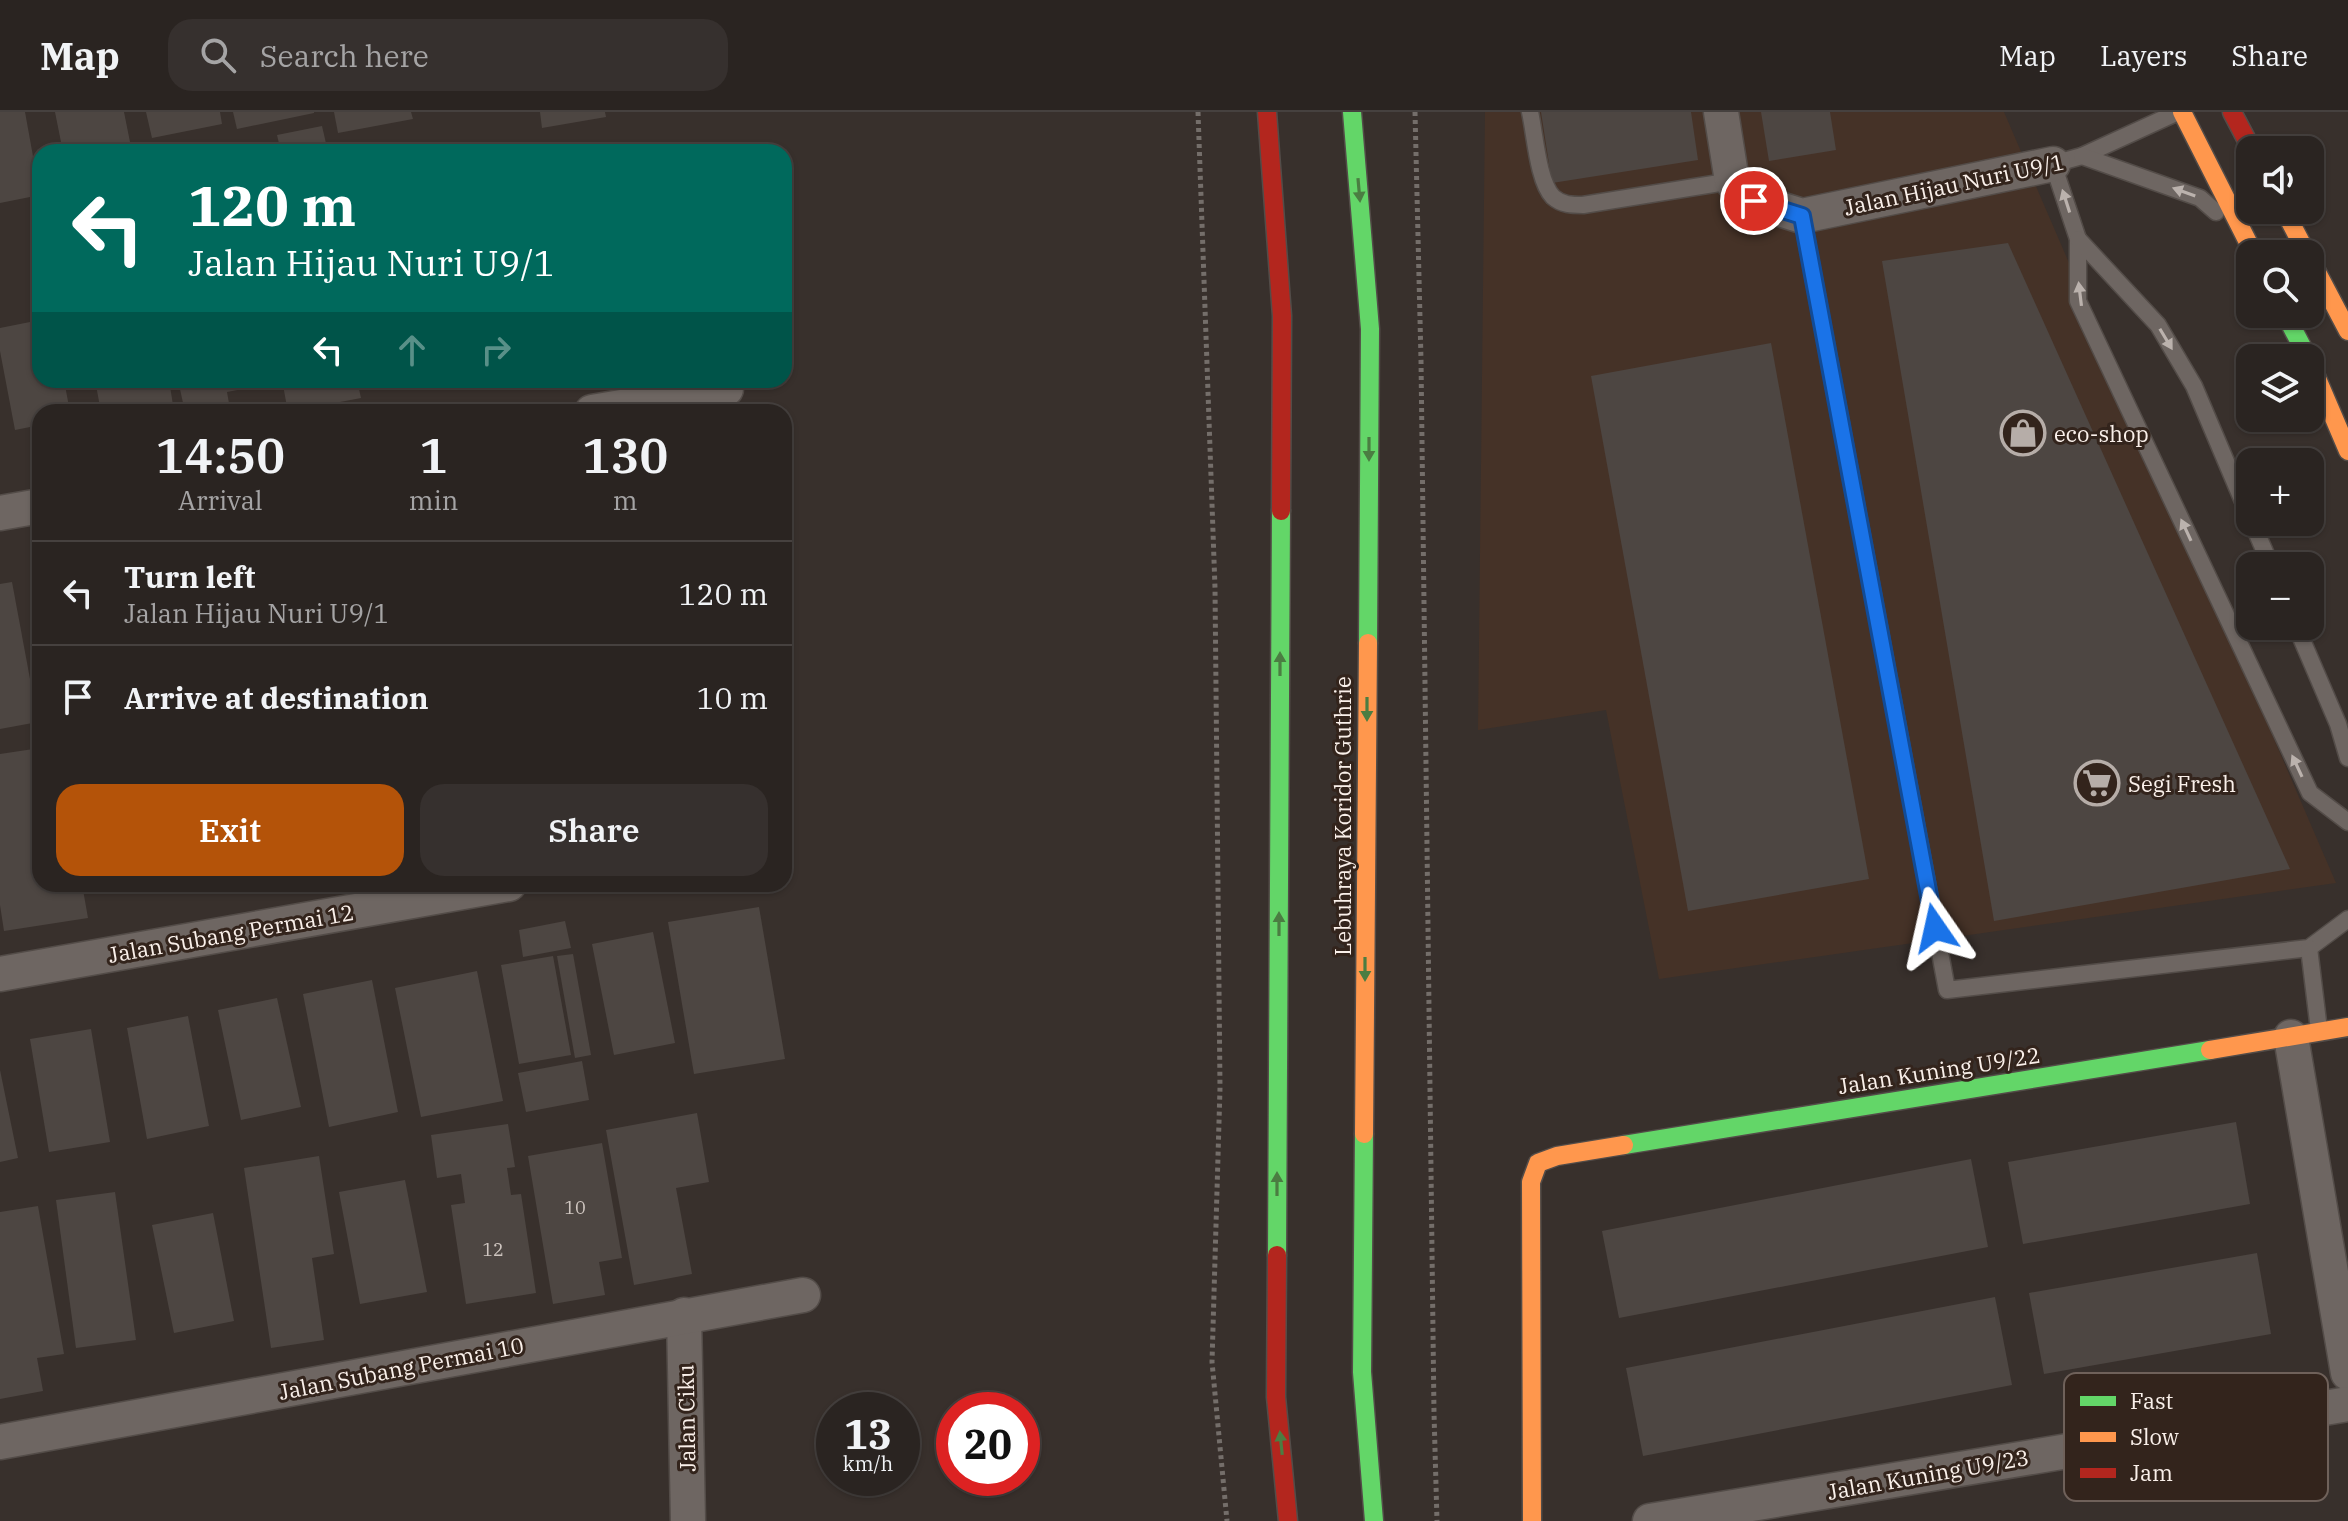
<!DOCTYPE html>
<meta charset="utf-8">
<style>
:root{--surface:#2a2421;--page:#36302e;--text:#f1f3f6;--muted:#a5a4a5;--line:#46413f;--accent:#b45309}
body{margin:0;font-family:"IBM Plex Serif",serif;background:var(--page);color:var(--text);height:100vh;display:flex;flex-direction:column;font-size:30px;white-space:nowrap}
*{box-sizing:border-box;margin:0}
p{font-size:26px;color:var(--muted)}
.icon{flex:none;width:44px;height:44px;fill:none;stroke:currentColor;stroke-width:2;stroke-linecap:round;stroke-linejoin:round}
.map{position:relative;flex:1;overflow:hidden}
.drawer{position:absolute;left:32px;top:292px;width:760px;height:488px;display:flex;flex-direction:column;background:var(--surface);border-radius:24px;box-shadow:0 2px 6px #0004,0 0 0 2px var(--line)}
.drawer>*{flex:none}
.guide{position:absolute;left:32px;top:32px;width:760px;height:244px;border-radius:24px;box-shadow:0 2px 6px #0004,0 0 0 2px var(--line);background:#00695c;color:#fff;overflow:hidden}
.tools{position:absolute;left:2236px;top:24px;display:grid;gap:16px}
.tools a{display:grid;place-items:center;width:88px;height:88px;border-radius:16px;background:var(--surface);box-shadow:0 2px 6px #0004,0 0 0 2px var(--line);font-size:40px}
.speed{position:absolute;left:816px;top:1280px;display:flex;gap:16px;font-size:40px;font-weight:700;text-align:center}
.speed>*{display:grid;place-content:center;width:104px;height:104px;border-radius:50%;background:var(--surface);box-shadow:0 2px 6px #0004,0 0 0 2px var(--line);line-height:1}
.speed small{font-size:20px;font-weight:400}
.speed .limit{border:12px solid #d22;background:#fff;color:#111}
.pin{position:absolute;display:grid;place-items:center;width:68px;height:68px;color:#fff;margin:-34px;border:4px solid #fff;border-radius:50%;box-shadow:0 2px 8px #0007}
.me{position:absolute;width:88px;margin:-44px;rotate:349deg;stroke-linejoin:round;filter:drop-shadow(0 0 6px #0008)}
.turn{display:flex;align-items:center;gap:28px;height:168px;padding:0 24px;font-size:36px}
.turn .icon{width:104px;height:104px;stroke-width:2.5}
.turn b{display:block;font-size:56px;line-height:68px}
.lanes{display:flex;align-items:center;height:76px;padding:0 24px;background:#0003;justify-content:center;gap:40px;direction:ltr}
.lanes .off{opacity:.35}
.eta{display:flex;justify-content:space-evenly;align-items:center;height:136px;text-align:center}
.eta b{font-size:48px;font-weight:600;line-height:56px}
.primary-button{display:flex;gap:16px;margin-top:auto;padding:16px 24px}
.primary-button a{flex:1;height:92px;border-radius:24px;background:var(--accent);color:#fff;font-size:32px;font-weight:600;line-height:92px;text-align:center}
.primary-button a+a{background:var(--page);color:var(--text)}
ul{padding:0;list-style:none}
li{display:flex;align-items:center;gap:24px;height:104px;padding:0 24px;border-top:2px solid var(--line)}
li div{flex:1}
li b{display:block;font-size:30px}
li em{font-style:normal}
header{display:flex;align-items:center;gap:48px;box-sizing:border-box;height:112px;padding:0 40px;background:var(--surface);border-bottom:2px solid var(--line)}
header strong{font-size:38px}
nav{display:flex;gap:44px;margin-inline-start:auto;font-size:28px}
.search{width:560px;height:72px;background:var(--page);display:flex;align-items:center;gap:20px;box-sizing:border-box;padding:0 28px;border-radius:24px;color:var(--muted);font-size:30px}
.map>svg:first-child{display:block}
</style>
<header>
<strong>Map</strong>
<div class="search"><svg class="icon" aria-label="search" viewBox="0 0 24 24"><circle cx="10" cy="10" r="6"/><path d="M15 15l6 6"/></svg>Search here</div>
<nav><a>Map</a><a>Layers</a><a>Share</a></nav>
</header>
<div class="map">
<svg width="2348" height="1409" viewBox="0 0 2348 1409">
<rect width="100%" height="100%" fill="#38302c"/>
<polygon fill="#453227" points="1485,0 2004,0 2336,771 1659,867 1606,598 1478,618"/>
<g fill="#4d4642">
<polygon points="0,0 25,0 40,83 0,91"/>
<polygon points="55,0 124,0 132,40 63,40"/>
<polygon points="146,0 220,0 222,12 152,26"/>
<polygon points="233,0 314,0 314,1 237,17"/>
<polygon points="334,0 411,0 413,7 338,21"/>
<polygon points="540,0 605,0 606,5 542,16"/>
<polygon points="1541,0 1691,0 1698,48 1552,71"/>
<polygon points="1761,0 1830,0 1836,38 1769,49"/>
<polygon points="322,14 328,40 281,40 277,23"/>
<polygon points="2008,131 2290,757 1994,809 1882,149"/>
<polygon points="40,208 40,268 64,268 70,300 40,300 40,313 15,318 0,239 0,216"/>
<polygon points="1771,231 1869,767 1688,799 1591,264"/>
<polygon points="95,268 169,268 173,293 133,300 101,300"/>
<polygon points="178,268 252,268 253,275 227,280 230,297 215,300 185,300"/>
<polygon points="282,268 357,268 361,286 288,300"/>
<polygon points="12,470 38,610 0,617 0,472"/>
<polygon points="40,636 40,772 82,772 88,806 4,819 0,793 0,642"/>
<polygon points="759,795 785,947 694,962 668,810"/>
<polygon points="565,809 571,836 523,845 519,818"/>
<polygon points="653,820 675,931 614,943 592,832"/>
<polygon points="573,842 591,943 575,946 557,844"/>
<polygon points="553,844 571,943 519,952 501,853"/>
<polygon points="477,859 503,989 421,1005 395,876"/>
<polygon points="372,868 398,1000 329,1015 303,882"/>
<polygon points="277,886 301,995 241,1008 218,898"/>
<polygon points="188,904 209,1014 147,1027 127,916"/>
<polygon points="91,917 110,1030 49,1040 30,927"/>
<polygon points="582,949 589,988 526,1000 518,961"/>
<polygon points="0,958 18,1046 0,1050"/>
<polygon points="697,1001 709,1070 676,1076 692,1162 634,1173 606,1018"/>
<polygon points="2236,1010 2250,1092 2023,1132 2008,1050"/>
<polygon points="508,1012 515,1055 507,1056 511,1083 521,1082 536,1181 466,1192 451,1093 465,1091 461,1062 437,1066 431,1023"/>
<polygon points="602,1031 622,1146 599,1150 605,1183 553,1192 528,1044"/>
<polygon points="319,1044 334,1142 312,1146 324,1228 271,1236 244,1056"/>
<polygon points="1971,1047 1988,1135 1619,1206 1602,1119"/>
<polygon points="405,1068 427,1180 360,1192 339,1080"/>
<polygon points="115,1080 136,1228 76,1236 56,1088"/>
<polygon points="38,1094 64,1242 37,1246 43,1279 0,1287 0,1100"/>
<polygon points="213,1101 234,1209 174,1221 152,1113"/>
<polygon points="2257,1141 2271,1222 2044,1262 2029,1181"/>
<polygon points="1995,1185 2012,1273 1643,1344 1626,1256"/>
</g>
<g fill="none" stroke-linecap="round" stroke-linejoin="round">
<g stroke="#534c48" stroke-width="19">
<g id="lane">
<path d="M1530 0C1535 22 1538 70 1553 85 1562 93 1572 93 1583 93L1732 69"/>
<polyline points="2178,0 2082,44 2053,52 2078,127 2078,189 2310,681 2348,710"/>
<polyline points="2082,44 2200,86 2216,100"/>
<polyline points="1802,104 1947,878 2309,836 2348,807"/>
<polyline points="2078,127 2158,213 2194,274 2250,406"/>
<polyline points="2252,410 2271,454"/>
<polyline points="2296,514 2338,612 2348,646"/>
<polyline points="2309,836 2319,918"/>
</g>
</g>
<g stroke="#534c48" stroke-width="37">
<g id="street">
<polyline points="1721,0 1732,69 1742,81 1754,89 1802,104 2053,52"/>
<polyline points="592,300 726,277"/>
<polyline points="0,401 40,394"/>
<polyline points="0,862 509,772"/>
<polyline points="2291,925 2348,1261"/>
<polyline points="684,1203 688,1409"/>
<polyline points="0,1330 803,1183"/>
<polyline points="1650,1409 2348,1292"/>
</g>
</g>
<g stroke="#534c48" stroke-width="21">
<g id="fast">
<polyline points="1352,0 1370,217 1368,531"/>
<polyline points="2285,202 2308,246"/>
<polyline points="1364,1022 1362,1260 1374,1409"/>
<polyline points="1624,1033 2210,938"/>
<polyline points="1277,1143 1281,399"/>
</g>
</g>
<g stroke="#534c48" stroke-width="21">
<g id="slow">
<polyline points="2182,0 2254,142"/>
<polyline points="2284,98 2307,142"/>
<polyline points="2310,147 2348,219"/>
<polyline points="2310,250 2348,339"/>
<polyline points="2210,938 2348,915"/>
<polyline points="1364,1022 1368,531"/>
<polyline points="1532,1409 1531,1070 1538,1051 1557,1044 1624,1033"/>
</g>
</g>
<g stroke="#534c48" stroke-width="21">
<g id="jam">
<polyline points="1267,0 1282,204 1281,399"/>
<polyline points="2232,0 2252,38"/>
<polyline points="1277,1143 1276,1285 1288,1409"/>
</g>
</g>
<g stroke="#746e6a" stroke-width="5" stroke-dasharray="4 4" stroke-linecap="butt">
<polyline points="1198,0 1215,476 1220,976 1212,1250 1227,1409"/>
<polyline points="1415,0 1421,248 1434,1301 1437,1409"/>
</g>
<use href="#lane" stroke="#6e6662" stroke-width="16"/>
<use href="#street" stroke="#6e6662" stroke-width="34"/>
<use href="#fast" stroke="#63d668" stroke-width="18"/>
<use href="#slow" stroke="#ff974d" stroke-width="18"/>
<use href="#jam" stroke="#b3261e" stroke-width="18"/>
</g>
<defs><path id="oneway-solid" d="M-6-.8H1V-3.2L6.5 0L1 3.2V.8H-6Z" transform="scale(2)"/></defs>
<g fill="#4b7d42">
<use href="#oneway-solid" transform="translate(1359 78) rotate(85)"/>
<use href="#oneway-solid" transform="translate(1369 337) rotate(90)"/>
<use href="#oneway-solid" transform="translate(1280 552) rotate(-90)"/>
<use href="#oneway-solid" transform="translate(1367 597) rotate(90)"/>
<use href="#oneway-solid" transform="translate(1279 812) rotate(-90)"/>
<use href="#oneway-solid" transform="translate(1365 857) rotate(90)"/>
<use href="#oneway-solid" transform="translate(1277 1072) rotate(-90)"/>
<use href="#oneway-solid" transform="translate(1281 1331) rotate(-96)"/>
</g>
<g fill="#bbb2ad">
<use href="#oneway-solid" transform="translate(2184 80) rotate(-160)"/>
<use href="#oneway-solid" transform="translate(2066 89) rotate(-108)"/>
<use href="#oneway-solid" transform="translate(2080 182) rotate(-97)"/>
<use href="#oneway-solid" transform="translate(2166 227) rotate(59)"/>
<use href="#oneway-solid" transform="translate(2186 418) rotate(-115)"/>
<use href="#oneway-solid" transform="translate(2297 654) rotate(-115)"/>
</g>
<g fill="none" stroke-linecap="round" stroke-linejoin="round">
<g stroke="#114b97" stroke-width="20">
<polyline id="route" points="1754,89 1802,104 1935,816"/>
</g>
<use href="#route" stroke="#1a73e8" stroke-width="14"/>
</g>
<defs>
<g id="shop-ring" transform="scale(2.3)"><circle r="9.5" fill="#33241c" stroke="#b6ada8" stroke-width="1.5"/><path d="M-5-2.5h2.3a2.7 3.5 0 0 1 5.4 0H5L5.5 6h-11ZM-1.5-2.5h3a1.5 2.3 0 0 0-3 0Z" fill="#b6ada8"/></g>
<g id="supermarket-ring" transform="scale(2.3)"><circle r="9.5" fill="#33241c" stroke="#b6ada8" stroke-width="1.5"/><path d="M-6-5.5h2.5l.6 2H6L4.5 2H-2.5L-4.4-4H-6ZM-1.5 3.2a1.3 1.3 0 1 0 .1 0ZM3 3.2a1.3 1.3 0 1 0 .1 0Z" fill="#b6ada8"/></g>
</defs>
<g fill-rule="evenodd">
<use href="#shop-ring" x="2023" y="321"/>
<use href="#supermarket-ring" x="2097" y="671"/>
</g>
<g text-anchor="middle" dominant-baseline="central" stroke-width="6" stroke-linejoin="round" paint-order="stroke">
<g font-size="18" fill="#cfc6c0">
<text x="575" y="1095">10</text>
<text x="493" y="1137">12</text>
</g>
<g font-size="22" fill="#faf0ea" stroke="#33241c">
<text transform="translate(1954 72) rotate(-12)">Jalan Hijau Nuri U9/1</text>
<text transform="translate(1342 704) rotate(-90)">Lebuhraya Koridor Guthrie</text>
<text transform="translate(231 821) rotate(-10)">Jalan Subang Permai 12</text>
<text transform="translate(1939 958) rotate(-9)">Jalan Kuning U9/22</text>
<text transform="translate(401 1256) rotate(-11)">Jalan Subang Permai 10</text>
<text transform="translate(686 1306) rotate(-91)">Jalan Ciku</text>
<text transform="translate(1928 1362) rotate(-10)">Jalan Kuning U9/23</text>
</g>
<g font-size="22" fill="#faf0ea" stroke="#33241c" text-anchor="start">
<text x="2054" y="321">eco-shop</text>
<text x="2128" y="671">Segi Fresh</text>
</g>
</g>
<rect x="2064" y="1261" width="264" height="128" rx="12" fill="#33241c" stroke="#6f615a" stroke-width="2"/>
<rect x="2080" y="1284" width="36" height="10" fill="#63d668"/>
<rect x="2080" y="1320" width="36" height="10" fill="#ff974d"/>
<rect x="2080" y="1356" width="36" height="10" fill="#b3261e"/>
<g font-size="22" fill="#faf0ea">
<text x="2130" y="1297">Fast</text>
<text x="2130" y="1333">Slow</text>
<text x="2130" y="1369">Jam</text>
</g>
</svg>
<div class="tools">
<a><svg class="icon" aria-label="sound" viewBox="0 0 24 24"><path d="M4 9h4l5-4v14l-5-4H4zM17 9q2 3 0 6"/></svg></a>
<a><svg class="icon" aria-label="search" viewBox="0 0 24 24"><circle cx="10" cy="10" r="6"/><path d="M15 15l6 6"/></svg></a>
<a><svg class="icon" aria-label="layers" viewBox="0 0 24 24"><path d="M12 4l9 5-9 5-9-5zM3 14l9 5 9-5"/></svg></a>
<a>+</a>
<a>−</a>
</div>
<div class="speed"><div>13<small>km/h</small></div><div class="limit">20</div></div>
<div class="pin" style="left:1754px;top:89px;background:#d93025"><svg class="icon" aria-label="arrive" viewBox="0 0 24 24"><path d="M6 21V4h12l-3 4 3 4H6"/></svg></div>
<svg class="me" style="left:1935px;top:816px" viewBox="-20 -20 40 40"><path d="M0-17L14 15 0 8-14 15z" fill="#1a73e8" stroke="#fff" stroke-width="4"/></svg>
<div class="guide">
<div class="turn"><svg class="icon" aria-label="left" viewBox="0 0 24 24"><path d="M17 20v-9H6M10 6l-5 5 5 5"/></svg><div><b>120 m</b>Jalan Hijau Nuri U9/1</div></div>
<div class="lanes"><svg class="icon" aria-label="left" viewBox="0 0 24 24"><path d="M17 20v-9H6M10 6l-5 5 5 5"/></svg><svg class="icon off" aria-label="ahead" viewBox="0 0 24 24"><path d="M12 20V5M6 11l6-6 6 6"/></svg><svg class="icon off" aria-label="right" viewBox="0 0 24 24"><path d="M7 20v-9h11M14 6l5 5-5 5"/></svg></div>
</div>
<section class="drawer">
<div class="eta">
<div><b>14:50</b><p>Arrival</p></div>
<div><b>1</b><p>min</p></div>
<div><b>130</b><p>m</p></div>
</div>
<ul>
<li><svg class="icon" aria-label="left" viewBox="0 0 24 24"><path d="M17 20v-9H6M10 6l-5 5 5 5"/></svg><div><b>Turn left</b><p>Jalan Hijau Nuri U9/1</p></div><em>120 m</em></li>
<li><svg class="icon" aria-label="arrive" viewBox="0 0 24 24"><path d="M6 21V4h12l-3 4 3 4H6"/></svg><div><b>Arrive at destination</b></div><em>10 m</em></li>
</ul>
<div class="primary-button"><a>Exit</a><a>Share</a></div>
</section>
</div>
